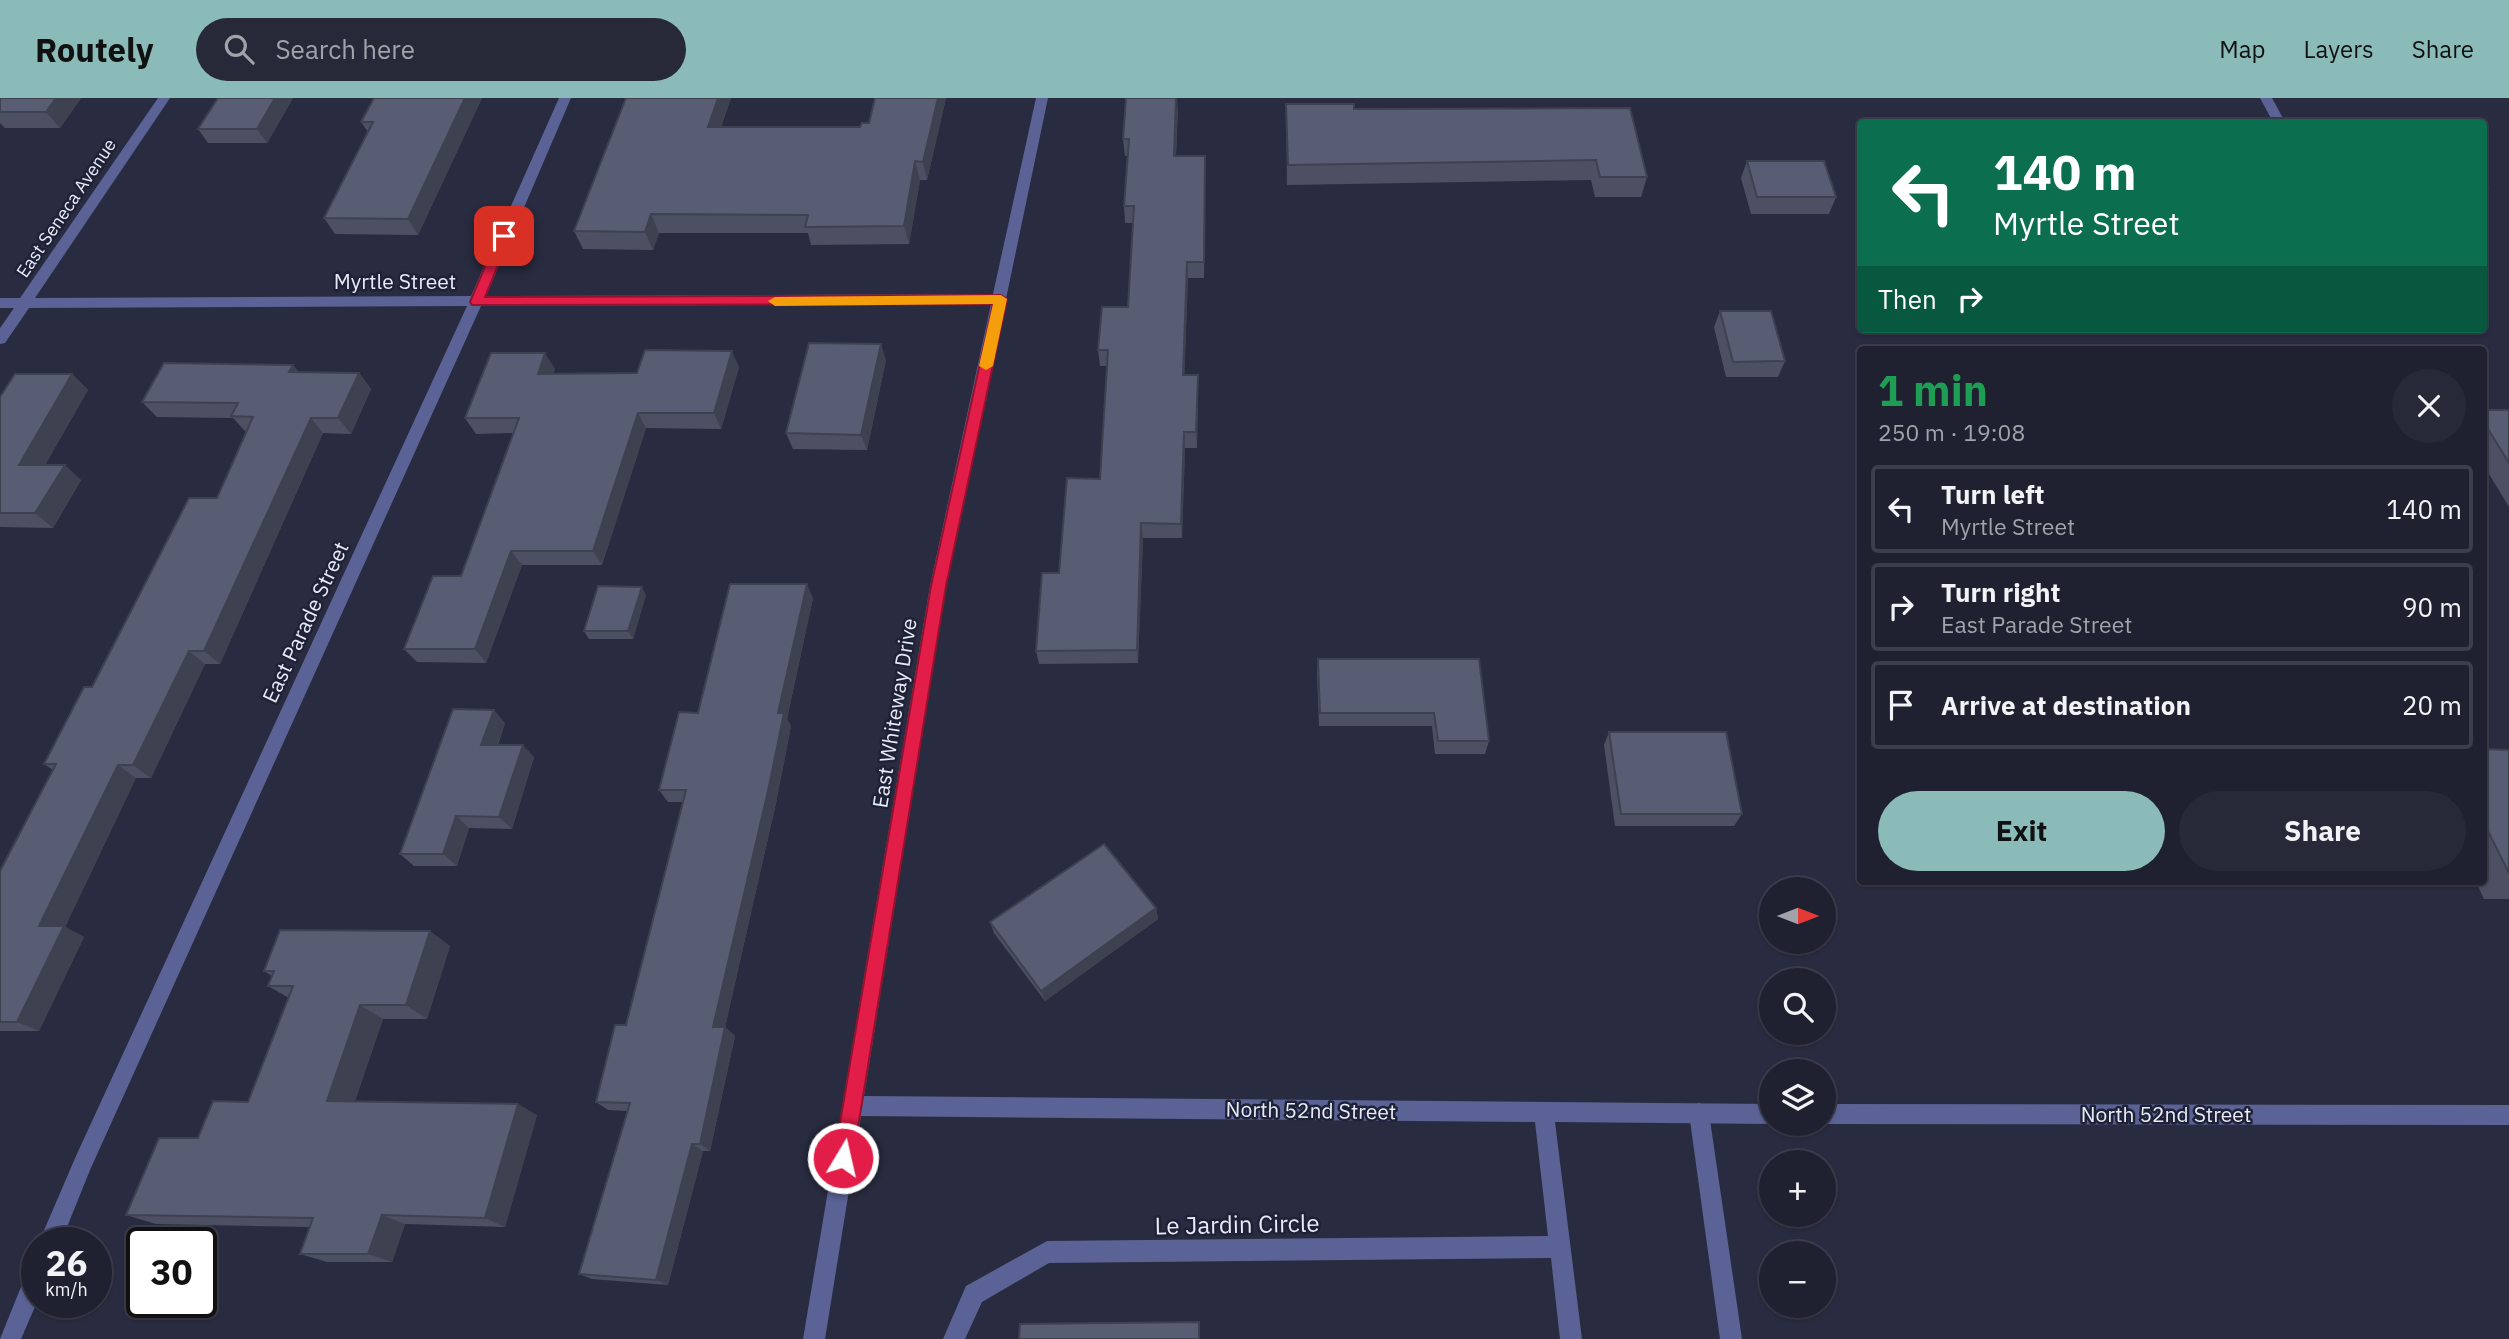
<!DOCTYPE html>
<meta charset="utf-8">
<style>
:root{--surface:#1f2130;--page:#272938;--text:#f1f3f6;--muted:#a1a3ab;--line:#3c3e4c;--accent:#8bbbb9}
body{margin:0;font-family:"IBM Plex Sans",sans-serif;background:var(--page);color:var(--text);height:100vh;display:flex;flex-direction:column;font-size:26px;white-space:nowrap}
*{box-sizing:border-box;margin:0}
p{font-size:23px;color:var(--muted)}
.icon{flex:none;width:38px;height:38px;fill:none;stroke:currentColor;stroke-width:2;stroke-linecap:round;stroke-linejoin:round}
.map{position:relative;flex:1;overflow:hidden}
.drawer{position:absolute;left:1857px;top:248px;width:630px;height:539px;display:flex;flex-direction:column;background:var(--surface);border-radius:7px;box-shadow:0 2px 5px #0004,0 0 0 2px var(--line)}
.drawer>*{flex:none}
.banner{position:absolute;left:1857px;top:21px;width:630px;height:214px;border-radius:7px;box-shadow:0 2px 5px #0004,0 0 0 2px var(--line);background:#0b6e4f;color:#fff;overflow:hidden}
.needle{width:46px;rotate:90deg}
.tools{position:absolute;left:1759px;top:779px;display:grid;gap:14px}
.tools a{display:grid;place-items:center;width:77px;height:77px;border-radius:50%;background:var(--surface);box-shadow:0 2px 5px #0004,0 0 0 2px var(--line);font-size:35px}
.speed{position:absolute;left:21px;top:1129px;display:flex;gap:14px;font-size:35px;font-weight:700;text-align:center}
.speed>*{display:grid;place-content:center;width:91px;height:91px;border-radius:50%;background:var(--surface);box-shadow:0 2px 5px #0004,0 0 0 2px var(--line);line-height:1}
.speed small{font-size:18px;font-weight:400}
.speed .limit{border:4px solid #111;border-radius:10px;background:#fff;color:#111}
.pin{position:absolute;display:grid;place-items:center;width:60px;height:60px;color:#fff;margin:-30px;border-radius:14px;box-shadow:0 4px 10px #0006}
.me{position:absolute;width:77px;margin:-38px;rotate:9deg;stroke-linejoin:round;filter:drop-shadow(0 0 5px #0008)}
.turn{display:flex;align-items:center;gap:24px;height:147px;padding:0 21px;font-size:32px}
.turn .icon{width:91px;height:91px;stroke-width:2.5}
.turn b{display:block;font-size:49px;line-height:60px}
.then{display:flex;align-items:center;height:66px;padding:0 21px;background:#0003;gap:14px;font-size:26px}
.round{display:grid;place-items:center;flex:none;width:74px;height:74px;border-radius:37px;background:var(--page)}
.summary{display:flex;align-items:center;justify-content:space-between;height:119px;padding:0 21px}
h1{font-size:42px;font-weight:700;line-height:52px;color:#1e9e55}
.primary-button{display:flex;gap:14px;margin-top:auto;padding:14px 21px}
.primary-button a{flex:1;height:80px;border-radius:42px;background:var(--accent);color:#111;font-size:28px;font-weight:700;line-height:80px;text-align:center}
.primary-button a+a{background:var(--page);color:var(--text)}
ul{padding:0;list-style:none}
li{display:flex;align-items:center;gap:21px;height:88px;margin:0 14px 10px;padding:0 7px;border:4px solid var(--line);border-radius:7px}
li div{flex:1}
li b{display:block;font-size:26px}
li em{font-style:normal}
header{display:flex;align-items:center;gap:42px;box-sizing:border-box;height:98px;padding:0 35px;background:var(--accent);color:#111}
header strong{font-size:33px}
nav{display:flex;gap:38px;margin-inline-start:auto;font-size:24px}
.search{width:490px;height:63px;background:var(--page);display:flex;align-items:center;gap:18px;box-sizing:border-box;padding:0 24px;border-radius:38px;color:var(--muted);font-size:26px}
.map>svg:first-child{display:block}
</style>
<header>
<strong>Routely</strong>
<div class="search"><svg class="icon" aria-label="search" viewBox="0 0 24 24"><circle cx="10" cy="10" r="6"/><path d="M15 15l6 6"/></svg>Search here</div>
<nav><a>Map</a><a>Layers</a><a>Share</a></nav>
</header>
<div class="map">
<svg width="2509" height="1241" viewBox="0 0 2509 1241">
<rect width="100%" height="100%" fill="#292c40"/>
<g fill="none" stroke-linecap="round" stroke-linejoin="round">
<g fill="#5b6296" fill-rule="evenodd">
<polygon points="2260,0 2272,0 2285,24 2273,24"/>
<polygon points="1699,1005 1706,1008 1709,1015 1742,1241 1720,1241 1689,1015 1692,1008"/>
</g>
<g fill="#5b6296" fill-rule="evenodd">
<polygon points="158,0 170,0 35,200 471,198 559,0 571,0 486,198 993,196 1036,0 1048,0 946,488 864,998 1771,1006 1773,1026 1555,1024 1582,1241 1560,1241 1551,1160 1049,1165 982,1204 965,1241 943,1241 966,1188 1047,1143 1548,1138 1535,1024 861,1018 825,1241 803,1241 930,488 991,206 481,208 90,1072 61,1144 39,1144 76,1058 467,208 29,210 5,245 0,246 0,230 14,210 0,210 0,200 20,200"/>
<polygon points="1824,1006 2509,1007 2509,1027 1824,1026"/>
<polygon points="37,1166 37,1204 21,1241 0,1241 29,1169"/>
</g>
</g>
<g fill="#4d5063">
<polygon points="0,0 81,0 60,30 5,30 0,25"/>
<polygon points="293,0 267,45 208,45 198,31"/>
<polygon points="374,0 482,0 418,137 335,136 324,120 368,34 361,24"/>
<polygon points="677,0 731,0 721,29 860,29 869,25 875,0 946,0 927,82 920,82 909,146 811,147 808,135 659,135 653,152 583,151 574,133"/>
<polygon points="1286,6 1354,11 1630,10 1647,79 1641,99 1595,99 1591,82 1287,87"/>
<polygon points="1178,11 1176,58 1205,75 1204,180 1188,180 1184,277 1198,277 1198,293 1197,350 1185,350 1182,440 1143,440 1138,565 1039,566 1036,553 1059,475 1100,381 1107,268 1100,268 1098,252 1128,209 1133,125 1125,125 1124,108 1127,58 1125,58 1123,41"/>
<polygon points="1747,63 1836,99 1829,116 1751,116 1741,80"/>
<polygon points="1720,213 1785,263 1778,279 1726,279 1714,229"/>
<polygon points="886,262 867,352 793,351 786,335"/>
<polygon points="739,269 721,331 646,330 602,467 522,467 486,565 417,564 404,551 461,478 513,335 476,336 465,320 555,271 553,276 637,275"/>
<polygon points="299,274 359,275 371,291 351,336 323,335 220,566 205,566 151,680 136,680 65,829 84,839 39,933 0,933 0,773 53,672 44,666 92,589 217,400 246,334 233,320 157,319 142,304"/>
<polygon points="72,276 88,292 45,367 81,382 53,430 0,429 0,299"/>
<polygon points="2483,312 2509,312 2509,409 2483,366"/>
<polygon points="646,497 633,541 589,541 584,533"/>
<polygon points="813,500 787,621 791,628 776,705 725,929 735,938 710,1053 703,1053 668,1187 592,1181 579,1176 627,1013 608,1012 596,1004 626,927 683,704 668,704 659,692 698,615"/>
<polygon points="1318,561 1479,561 1489,643 1485,656 1435,656 1432,628 1319,628 1317,575"/>
<polygon points="505,625 498,647 534,659 512,731 469,730 457,768 414,768 400,756"/>
<polygon points="1609,634 1742,716 1734,728 1615,728 1604,647"/>
<polygon points="2483,651 2509,652 2509,801 2484,801 2476,784 2483,784"/>
<polygon points="1156,810 1158,821 1045,903 994,835 990,824"/>
<polygon points="450,848 427,921 383,921 355,1003 537,1017 505,1129 405,1126 392,1164 327,1164 300,1156 310,1129 156,1126 126,1117 198,1040 248,1004 289,900 268,888 272,878 264,873"/>
</g>
<g fill="#3e4150">
<polygon points="56,0 81,0 60,30 46,14"/>
<polygon points="275,0 293,0 267,45 257,31"/>
<polygon points="465,0 482,0 418,137 408,121"/>
<polygon points="718,0 731,0 715,47 708,29"/>
<polygon points="938,0 946,0 927,82 923,64"/>
<polygon points="1177,0 1178,11 1175,75 1174,58"/>
<polygon points="915,63 920,82 909,146 904,128"/>
<polygon points="651,116 659,135 653,152 645,134"/>
<polygon points="1187,164 1188,180 1184,293 1183,277"/>
<polygon points="881,246 886,262 867,352 861,337"/>
<polygon points="732,253 739,269 721,331 714,315"/>
<polygon points="545,255 555,271 548,292 538,276"/>
<polygon points="293,267 306,282 289,274"/>
<polygon points="359,275 371,291 351,336 338,320"/>
<polygon points="72,276 88,292 36,382 19,367"/>
<polygon points="1198,277 1198,293 1197,350 1196,334"/>
<polygon points="638,315 646,330 602,467 593,453"/>
<polygon points="311,320 323,335 220,566 204,553"/>
<polygon points="1184,334 1185,350 1182,440 1181,426"/>
<polygon points="65,367 81,382 53,430 35,415"/>
<polygon points="1141,425 1143,440 1138,565 1137,552"/>
<polygon points="511,453 522,467 486,565 475,551"/>
<polygon points="807,486 813,500 787,621 791,628 776,705 723,938 713,929 778,615"/>
<polygon points="642,489 646,497 633,541 628,533"/>
<polygon points="189,553 205,566 151,680 133,667"/>
<polygon points="494,612 505,625 493,659 481,647"/>
<polygon points="523,647 534,659 512,731 499,719"/>
<polygon points="118,667 136,680 65,829 84,839 39,933 17,924 39,828"/>
<polygon points="456,718 469,730 457,768 443,756"/>
<polygon points="1156,810 1158,821 1045,903 1041,893"/>
<polygon points="430,833 450,848 427,921 406,907"/>
<polygon points="360,907 383,921 351,1014 327,1003"/>
<polygon points="725,929 735,938 710,1053 700,1046"/>
<polygon points="518,1006 537,1017 505,1129 485,1120"/>
<polygon points="692,1046 703,1053 668,1187 656,1182"/>
<polygon points="382,1117 405,1126 392,1164 368,1156"/>
</g>
<g fill="#595d73" stroke="#3e4150" stroke-width="2">
<polygon points="0,0 56,0 46,14 0,14"/>
<polygon points="218,0 275,0 257,31 198,31"/>
<polygon points="374,0 465,0 408,121 324,120 373,24 361,24"/>
<polygon points="626,0 718,0 708,29 860,29 862,25 869,25 875,0 938,0 923,64 915,63 904,128 805,129 808,117 651,116 645,134 574,133"/>
<polygon points="1126,0 1176,0 1174,58 1205,58 1204,164 1187,164 1183,277 1198,277 1196,334 1184,334 1181,426 1141,425 1137,552 1036,553 1042,475 1059,475 1067,380 1100,381 1108,252 1098,252 1102,209 1128,209 1134,108 1124,108 1129,41 1123,41"/>
<polygon points="1286,6 1354,6 1354,11 1630,10 1647,79 1600,79 1596,62 1288,67"/>
<polygon points="1747,63 1824,63 1836,99 1757,99"/>
<polygon points="2483,82 2488,89 2483,89"/>
<polygon points="1720,213 1771,213 1785,263 1733,264"/>
<polygon points="809,245 881,246 861,337 786,335"/>
<polygon points="645,252 732,253 714,315 638,315 593,453 511,453 475,551 404,551 433,478 461,478 519,320 465,320 491,255 545,255 538,276 637,275"/>
<polygon points="164,265 293,267 289,274 359,275 338,320 311,320 204,553 189,553 133,667 118,667 39,828 64,828 17,924 0,924 0,773 56,666 44,666 84,589 92,589 189,400 217,400 253,319 231,318 238,305 142,304"/>
<polygon points="15,276 72,276 19,367 65,367 35,415 0,415 0,299"/>
<polygon points="2483,312 2509,312 2509,365 2483,323"/>
<polygon points="730,486 807,486 778,615 784,615 768,693 713,929 725,929 700,1046 692,1046 656,1182 579,1176 630,1005 596,1004 615,927 626,927 686,692 659,692 679,614 698,615"/>
<polygon points="598,488 642,489 628,533 584,533"/>
<polygon points="1318,561 1479,561 1489,643 1438,643 1434,615 1320,615"/>
<polygon points="453,611 494,612 481,647 523,647 499,719 456,718 443,756 400,756"/>
<polygon points="1609,634 1726,634 1742,716 1621,716"/>
<polygon points="2483,651 2509,652 2509,775 2483,723"/>
<polygon points="1104,746 1156,810 1041,893 990,824"/>
<polygon points="280,832 430,833 406,907 360,907 327,1003 518,1006 485,1120 382,1117 368,1156 300,1156 313,1120 126,1117 159,1040 198,1040 213,1003 248,1004 293,888 268,888 274,873 264,873"/>
<polygon points="1199,1224 1199,1241 1019,1241 1020,1226"/>
</g>
<polygon fill="#e11d48" stroke="#92132f" stroke-width="2" points="504,134 510,138 485,199 1001,197 1007,201 946,488 853,1060 850,1067 843,1069 836,1067 834,1060 931,488 993,206 472,207 470,204 498,138"/>
<polygon fill="#f59e0b" points="1001,197 1007,201 993,268 986,272 979,268 993,206 775,208 768,203 775,199"/>
<g text-anchor="middle" dominant-baseline="central" stroke-width="5" stroke-linejoin="round" paint-order="stroke">
<g font-size="18" fill="#e7eaf7" stroke="#1f2236">
<text transform="translate(66 110) rotate(-56)">East Seneca Avenue</text>
</g>
<g font-size="21" fill="#e7eaf7" stroke="#1f2236">
<text x="395" y="183">Myrtle Street</text>
<text transform="translate(305 524) rotate(-65)">East Parade Street</text>
<text transform="translate(894 615) rotate(-81)">East Whiteway Drive</text>
<text transform="translate(1311 1012) rotate(1)">North 52nd Street</text>
<text x="2166" y="1016">North 52nd Street</text>
</g>
<g font-size="24" fill="#e7eaf7" stroke="#1f2236">
<text transform="translate(1237 1126) rotate(-1)">Le Jardin Circle</text>
</g>
</g>
</svg>
<div class="tools">
<a><svg class="needle" viewBox="-14 -14 28 28"><path d="M0-13l5 13h-10z" fill="#e53935"/><path d="M0 13l5-13h-10z" fill="#a1a3ab"/></svg></a>
<a><svg class="icon" aria-label="search" viewBox="0 0 24 24"><circle cx="10" cy="10" r="6"/><path d="M15 15l6 6"/></svg></a>
<a><svg class="icon" aria-label="layers" viewBox="0 0 24 24"><path d="M12 4l9 5-9 5-9-5zM3 14l9 5 9-5"/></svg></a>
<a>+</a>
<a>−</a>
</div>
<div class="speed"><div>26<small>km/h</small></div><div class="limit">30</div></div>
<div class="pin" style="left:504px;top:138px;background:#d93025"><svg class="icon" aria-label="arrive" viewBox="0 0 24 24"><path d="M6 21V4h12l-3 4 3 4H6"/></svg></div>
<svg class="me" style="left:843px;top:1060px" viewBox="-20 -20 40 40"><circle r="17" fill="#e11d48" stroke="#fff" stroke-width="3"/><path d="M0-11L8 9 0 5-8 9z" fill="#fff"/></svg>
<div class="banner">
<div class="turn"><svg class="icon" aria-label="left" viewBox="0 0 24 24"><path d="M17 20v-9H6M10 6l-5 5 5 5"/></svg><div><b>140 m</b>Myrtle Street</div></div>
<div class="then">Then<svg class="icon" aria-label="right" viewBox="0 0 24 24"><path d="M7 20v-9h11M14 6l5 5-5 5"/></svg></div>
</div>
<section class="drawer">
<div class="summary"><div><h1>1 min</h1><p>250 m · 19:08</p></div><a class="round"><svg class="icon" aria-label="close" viewBox="0 0 24 24"><path d="M6 6l12 12M18 6L6 18"/></svg></a></div>
<ul>
<li><svg class="icon" aria-label="left" viewBox="0 0 24 24"><path d="M17 20v-9H6M10 6l-5 5 5 5"/></svg><div><b>Turn left</b><p>Myrtle Street</p></div><em>140 m</em></li>
<li><svg class="icon" aria-label="right" viewBox="0 0 24 24"><path d="M7 20v-9h11M14 6l5 5-5 5"/></svg><div><b>Turn right</b><p>East Parade Street</p></div><em>90 m</em></li>
<li><svg class="icon" aria-label="arrive" viewBox="0 0 24 24"><path d="M6 21V4h12l-3 4 3 4H6"/></svg><div><b>Arrive at destination</b></div><em>20 m</em></li>
</ul>
<div class="primary-button"><a>Exit</a><a>Share</a></div>
</section>
</div>
